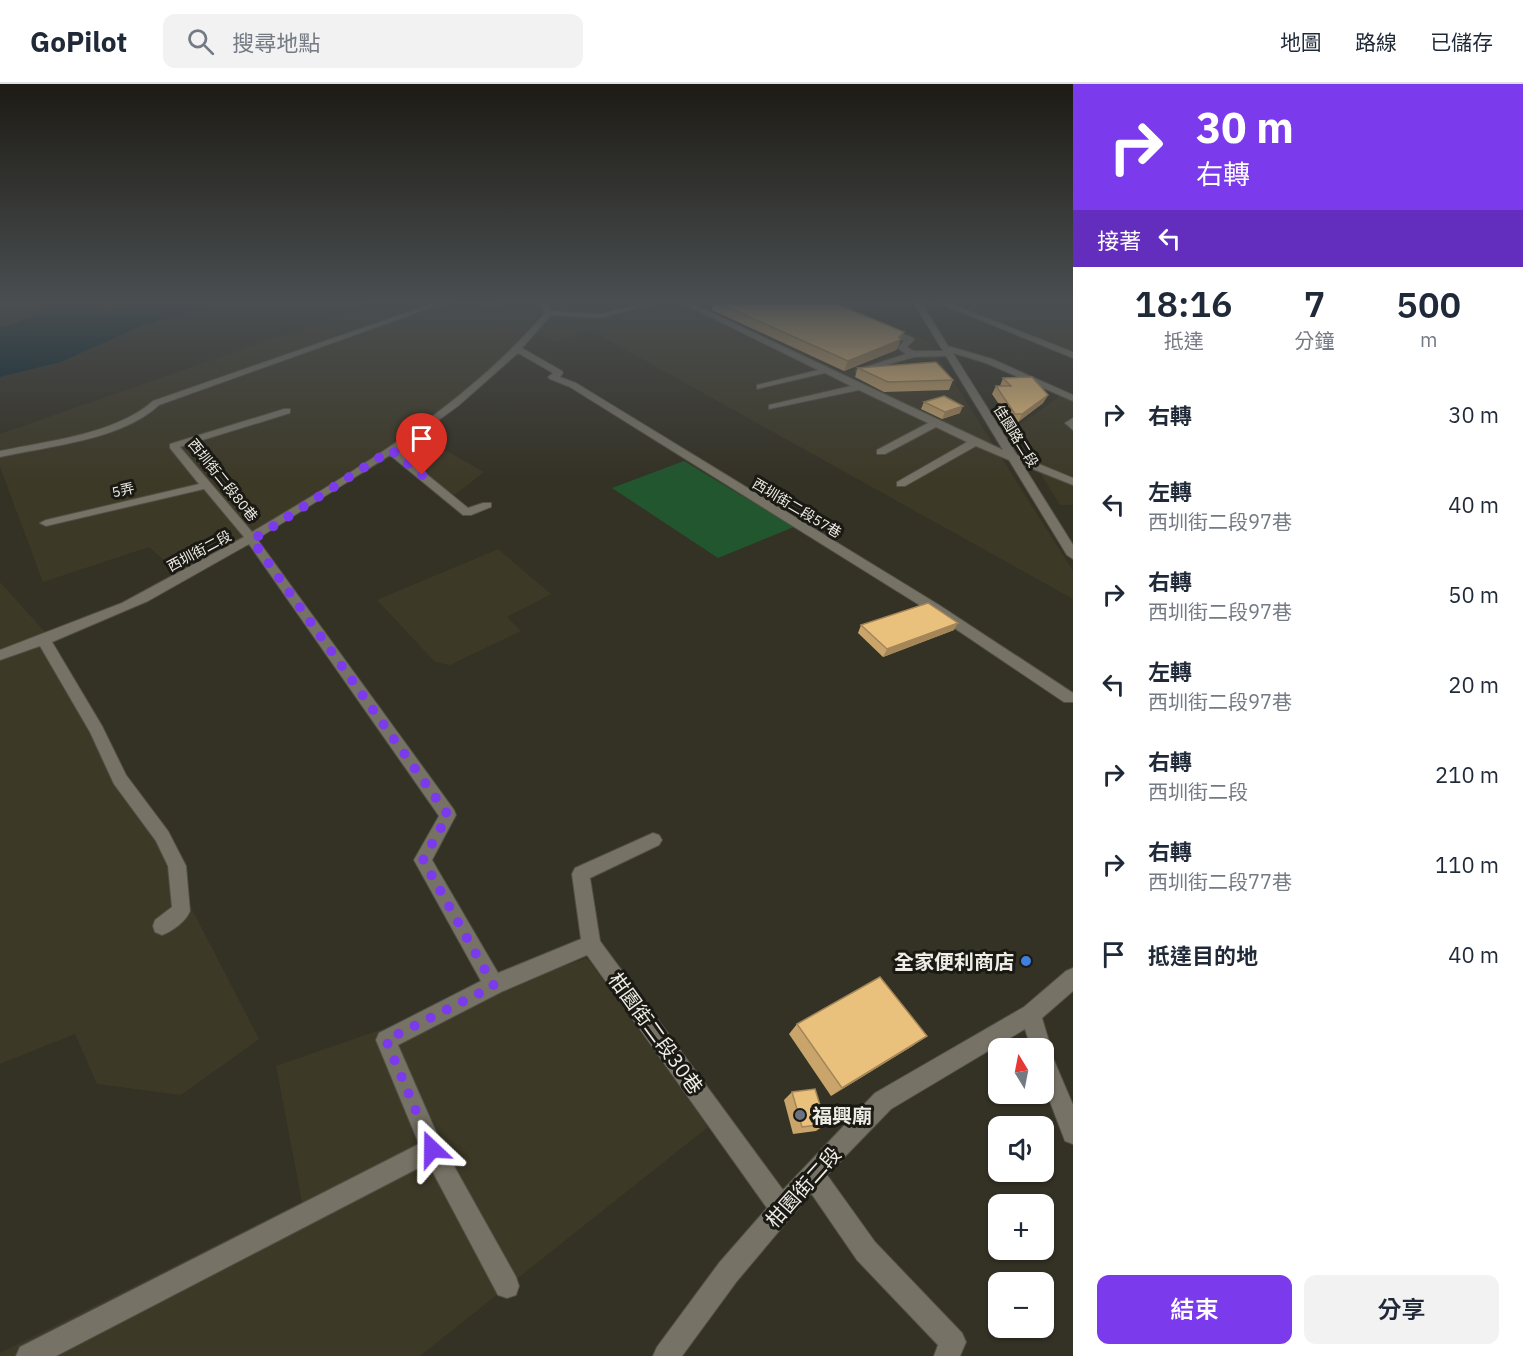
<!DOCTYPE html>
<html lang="zh-TW">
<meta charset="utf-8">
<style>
:root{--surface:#fff;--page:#f2f2f3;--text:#1f2937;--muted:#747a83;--line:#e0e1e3;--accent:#7c3aed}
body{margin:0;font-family:"IBM Plex Sans","Noto Sans TC",sans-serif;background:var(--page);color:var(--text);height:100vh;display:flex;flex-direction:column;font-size:22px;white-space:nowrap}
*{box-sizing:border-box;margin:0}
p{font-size:20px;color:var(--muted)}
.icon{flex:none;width:33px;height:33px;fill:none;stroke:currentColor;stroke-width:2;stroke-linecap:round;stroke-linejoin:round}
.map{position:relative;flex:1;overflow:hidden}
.panel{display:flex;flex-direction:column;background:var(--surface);width:450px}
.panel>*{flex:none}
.guide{background:#7c3aed;color:#fff;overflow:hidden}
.needle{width:39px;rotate:350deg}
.controls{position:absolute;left:988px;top:954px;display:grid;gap:12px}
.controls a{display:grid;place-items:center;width:66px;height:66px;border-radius:12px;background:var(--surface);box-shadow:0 2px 4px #0004;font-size:30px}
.pin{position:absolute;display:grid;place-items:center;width:51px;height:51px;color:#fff;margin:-62px -26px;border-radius:50% 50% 50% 0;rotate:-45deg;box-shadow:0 0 6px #0007}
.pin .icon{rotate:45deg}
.me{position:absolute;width:66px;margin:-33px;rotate:337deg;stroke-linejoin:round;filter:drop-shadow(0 0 4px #0008)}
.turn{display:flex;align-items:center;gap:21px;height:126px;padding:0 24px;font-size:27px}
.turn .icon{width:78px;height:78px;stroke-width:2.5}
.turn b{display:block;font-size:42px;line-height:51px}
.then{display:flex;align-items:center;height:57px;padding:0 24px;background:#0003;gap:12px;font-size:22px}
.eta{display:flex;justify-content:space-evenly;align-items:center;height:102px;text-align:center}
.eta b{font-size:36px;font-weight:600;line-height:42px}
.cta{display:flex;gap:12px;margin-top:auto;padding:12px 24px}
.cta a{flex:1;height:69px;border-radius:12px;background:var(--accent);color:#fff;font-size:24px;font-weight:600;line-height:69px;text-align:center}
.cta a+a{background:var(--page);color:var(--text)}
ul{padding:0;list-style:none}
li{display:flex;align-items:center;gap:18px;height:90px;padding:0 24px}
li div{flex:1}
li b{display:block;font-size:22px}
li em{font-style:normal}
header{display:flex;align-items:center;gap:36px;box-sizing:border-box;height:84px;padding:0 30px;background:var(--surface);border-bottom:2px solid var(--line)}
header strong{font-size:28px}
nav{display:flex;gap:33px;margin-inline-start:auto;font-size:21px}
.search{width:420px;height:54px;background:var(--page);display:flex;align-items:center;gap:15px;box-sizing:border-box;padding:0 21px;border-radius:12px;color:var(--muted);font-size:22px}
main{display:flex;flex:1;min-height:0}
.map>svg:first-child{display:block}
</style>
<header>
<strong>GoPilot</strong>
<div class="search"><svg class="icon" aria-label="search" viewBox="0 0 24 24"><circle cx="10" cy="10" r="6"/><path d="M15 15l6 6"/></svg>搜尋地點</div>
<nav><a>地圖</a><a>路線</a><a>已儲存</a></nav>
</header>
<main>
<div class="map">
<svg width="1073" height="1272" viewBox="0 0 1073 1272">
<rect width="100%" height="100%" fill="#343125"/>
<g fill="#3d3927">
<polygon points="378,218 455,218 501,232 500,218 835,218 928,257 1073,487 1073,515 590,246 556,258 533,248 424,354 484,388 455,411 391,373 187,496 149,463 43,498 0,383 0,350"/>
<polygon points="944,218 1073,218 1073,271"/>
<polygon points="1061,311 1073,316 1073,421 1060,421 1013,346"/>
<polygon points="498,465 551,510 507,533 521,547 450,581 435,578 377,516"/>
<polygon points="0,498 54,558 259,955 181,1011 97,1000 75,950 0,980"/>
<polygon points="587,874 708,1043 420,1272 0,1272 0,1269 302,1118 276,982"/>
</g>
<polygon fill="#21562e" points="684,377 794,443 718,474 612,404"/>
<polygon fill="#06252e" points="55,218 114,218 91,230 140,218 225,218 143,241 61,278 0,293 0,244 17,239"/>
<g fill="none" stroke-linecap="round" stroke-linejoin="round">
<g stroke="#525046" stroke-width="2">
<g id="minor">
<path d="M437 218H447L159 321C122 356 49 362 0 373V367C48 357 116 350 153 317Z"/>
<path d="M539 218H547L552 227 600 230 648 218H659L600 234 551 231 522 264 562 287 563 289 560 293 576 299 939 521 1073 609V618H1064L929 527 570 303 550 295 548 293 553 289 518 269 458 322 397 366 468 424 483 419H491V423L471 431H463L390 371 257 455 454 726 456 731 432 776 498 889 581 855 572 790 575 784 653 749 659 751 662 756 659 761 590 794 600 857 783 1106 875 1009 1024 923 1066 887 1073 884V907L1042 934 1051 964 1050 967 1073 1021V1060L1065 1057 1044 1002V964H1031L1025 945 891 1025 827 1091 875 1158 962 1249 966 1258 960 1272H934L938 1261 857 1176 811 1109 737 1197 682 1272H653L657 1263 719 1179 767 1124 587 871 501 908 398 961 440 1057 516 1193 519 1202 516 1211 507 1214 498 1211 428 1079 56 1272H16L20 1263 419 1060 376 956 379 949 481 897 414 776 439 732 249 460 148 517 52 558 102 642 126 691 168 747 186 782 190 827C186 837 173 847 162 851L155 848 153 842 155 836 172 823 168 782 156 757 114 700 90 648 40 562 0 576V566L122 519 244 453 204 405 46 442 40 439 46 436 199 400 170 364V360L284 325H290V329L180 363 252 448C357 386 465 322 545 229Z"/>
<polygon points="680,218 689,218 1003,366 946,272 914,273 856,290 856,286 906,270 897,264 904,257 881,247 881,243 887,243 913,254 914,256 907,263 914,267 943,267 913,218 921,218 948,262 992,275 1073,311 1073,317 986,279 953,269 1017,371 1073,394 1073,401 1023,381 1073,461 1073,475 1067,471 1009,376 976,362 905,402 897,402 897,398 967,358 936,343 885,370 877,370 877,366 928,339 859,306 769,325 769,321 851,302 825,289 757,305 757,301 818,286"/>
<polygon points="936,218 946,218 1073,268 1073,274"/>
<polygon points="1073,334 1073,346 1065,339"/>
</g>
</g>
<use href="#minor" fill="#767265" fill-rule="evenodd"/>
</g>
<g fill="#c9a56c">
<polygon points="714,218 832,218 900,258 896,266 844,287 712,226"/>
<polygon points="858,284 953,296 949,306 884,308 855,293"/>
<polygon points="1003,294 1048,311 1043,319 1018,338 1011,338 992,310 996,302 1000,302"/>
<polygon points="924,318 960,329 942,335 921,325"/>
<polygon points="861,541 954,546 883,573 858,549"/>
<polygon points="797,940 914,961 831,1012 789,950"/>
<polygon points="792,1008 826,1040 816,1047 793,1050 784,1016"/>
</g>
<g fill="#a48658">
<polygon points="904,248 896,266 844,287 848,277 899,253"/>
<polygon points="1048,311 1043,319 1018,338 1022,330"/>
<polygon points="963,322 960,329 942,335 945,328"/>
<polygon points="958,539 954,546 883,573 887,565"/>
<polygon points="927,952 914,961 831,1012 842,1004"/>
</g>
<g fill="#eac07d" stroke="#a48658" stroke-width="1.5">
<polygon points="716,218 832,218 904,248 899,253 900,256 848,277"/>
<polygon points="936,278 953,296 888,298 858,284"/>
<polygon points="1032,293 1048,311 1022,330 1015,330 996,302 1011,302 1003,294"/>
<polygon points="944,312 963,322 945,328 924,318"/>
<polygon points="928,519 958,539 887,565 861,541"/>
<polygon points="880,893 927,952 842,1004 797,940"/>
<polygon points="815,1005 826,1040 802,1043 792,1008"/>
</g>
<linearGradient id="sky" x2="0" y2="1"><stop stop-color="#1d1b14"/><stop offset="0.55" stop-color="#4a4e51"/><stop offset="1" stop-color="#4a4e51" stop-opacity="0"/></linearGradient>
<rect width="1073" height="396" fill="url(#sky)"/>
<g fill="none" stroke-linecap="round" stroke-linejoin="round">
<polyline stroke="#7c3aed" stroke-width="10" stroke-dasharray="0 18" points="422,391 391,366 252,456 448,731 423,776 494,902 386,956 432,1065"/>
</g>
<circle fill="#3f7fe0" stroke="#1a1914" stroke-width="2" cx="1026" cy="877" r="6"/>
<circle fill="#6b7280" stroke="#1a1914" stroke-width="2" cx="800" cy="1031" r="6"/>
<g text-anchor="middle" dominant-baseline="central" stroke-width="6" stroke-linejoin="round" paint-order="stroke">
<g font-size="14" fill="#eeece4" stroke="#1a1914">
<text transform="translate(1016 352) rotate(58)">佳園路二段</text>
<text transform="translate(223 396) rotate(51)">西圳街二段80巷</text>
<text transform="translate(123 406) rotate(-13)">5弄</text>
<text transform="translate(797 424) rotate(31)">西圳街二段57巷</text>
<text transform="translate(199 467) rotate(-28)">西圳街二段</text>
</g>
<g font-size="20" font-weight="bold" fill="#eeece4" stroke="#1a1914" text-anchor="end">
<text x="1014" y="877">全家便利商店</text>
<text x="812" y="1031" text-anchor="start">福興廟</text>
</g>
<g font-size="20" fill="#eeece4" stroke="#1a1914">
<text transform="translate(656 949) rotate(54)">柑園街二段30巷</text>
<text transform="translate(803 1103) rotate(-48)">柑園街二段</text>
</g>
</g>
</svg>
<div class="controls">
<a><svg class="needle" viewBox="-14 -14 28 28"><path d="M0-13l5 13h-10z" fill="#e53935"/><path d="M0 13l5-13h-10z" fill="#747a83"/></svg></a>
<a><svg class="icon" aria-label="sound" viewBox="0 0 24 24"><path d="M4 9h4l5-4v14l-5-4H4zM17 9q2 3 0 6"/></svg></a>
<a>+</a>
<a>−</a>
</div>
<div class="pin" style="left:422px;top:391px;background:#d93025"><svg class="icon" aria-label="arrive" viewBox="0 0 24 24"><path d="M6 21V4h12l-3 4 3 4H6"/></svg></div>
<svg class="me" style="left:432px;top:1065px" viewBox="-20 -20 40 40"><path d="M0-17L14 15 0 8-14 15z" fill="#7c3aed" stroke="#fff" stroke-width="4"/></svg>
</div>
<section class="panel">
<div class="guide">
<div class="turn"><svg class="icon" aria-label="right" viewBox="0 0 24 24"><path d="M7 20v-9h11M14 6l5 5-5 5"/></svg><div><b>30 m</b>右轉</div></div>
<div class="then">接著<svg class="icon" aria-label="left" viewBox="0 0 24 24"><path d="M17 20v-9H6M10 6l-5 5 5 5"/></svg></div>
</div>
<div class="eta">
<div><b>18:16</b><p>抵達</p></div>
<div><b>7</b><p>分鐘</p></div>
<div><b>500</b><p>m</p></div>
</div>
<ul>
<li><svg class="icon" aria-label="right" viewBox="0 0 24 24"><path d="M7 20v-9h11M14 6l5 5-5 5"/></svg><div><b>右轉</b></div><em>30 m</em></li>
<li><svg class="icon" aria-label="left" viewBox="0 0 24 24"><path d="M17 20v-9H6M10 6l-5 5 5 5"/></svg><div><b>左轉</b><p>西圳街二段97巷</p></div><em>40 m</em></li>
<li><svg class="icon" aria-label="right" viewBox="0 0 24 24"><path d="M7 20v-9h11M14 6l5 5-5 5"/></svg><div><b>右轉</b><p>西圳街二段97巷</p></div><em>50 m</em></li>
<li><svg class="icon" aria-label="left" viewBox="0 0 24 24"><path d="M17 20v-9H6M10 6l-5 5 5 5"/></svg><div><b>左轉</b><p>西圳街二段97巷</p></div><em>20 m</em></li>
<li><svg class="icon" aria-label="right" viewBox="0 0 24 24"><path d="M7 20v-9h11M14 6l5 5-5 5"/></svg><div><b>右轉</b><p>西圳街二段</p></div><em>210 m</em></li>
<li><svg class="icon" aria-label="right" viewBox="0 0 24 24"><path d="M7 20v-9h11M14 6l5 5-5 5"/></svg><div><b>右轉</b><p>西圳街二段77巷</p></div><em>110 m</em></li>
<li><svg class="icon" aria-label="arrive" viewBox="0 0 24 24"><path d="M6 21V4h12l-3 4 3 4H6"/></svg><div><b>抵達目的地</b></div><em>40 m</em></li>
</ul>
<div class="cta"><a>結束</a><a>分享</a></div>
</section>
</main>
